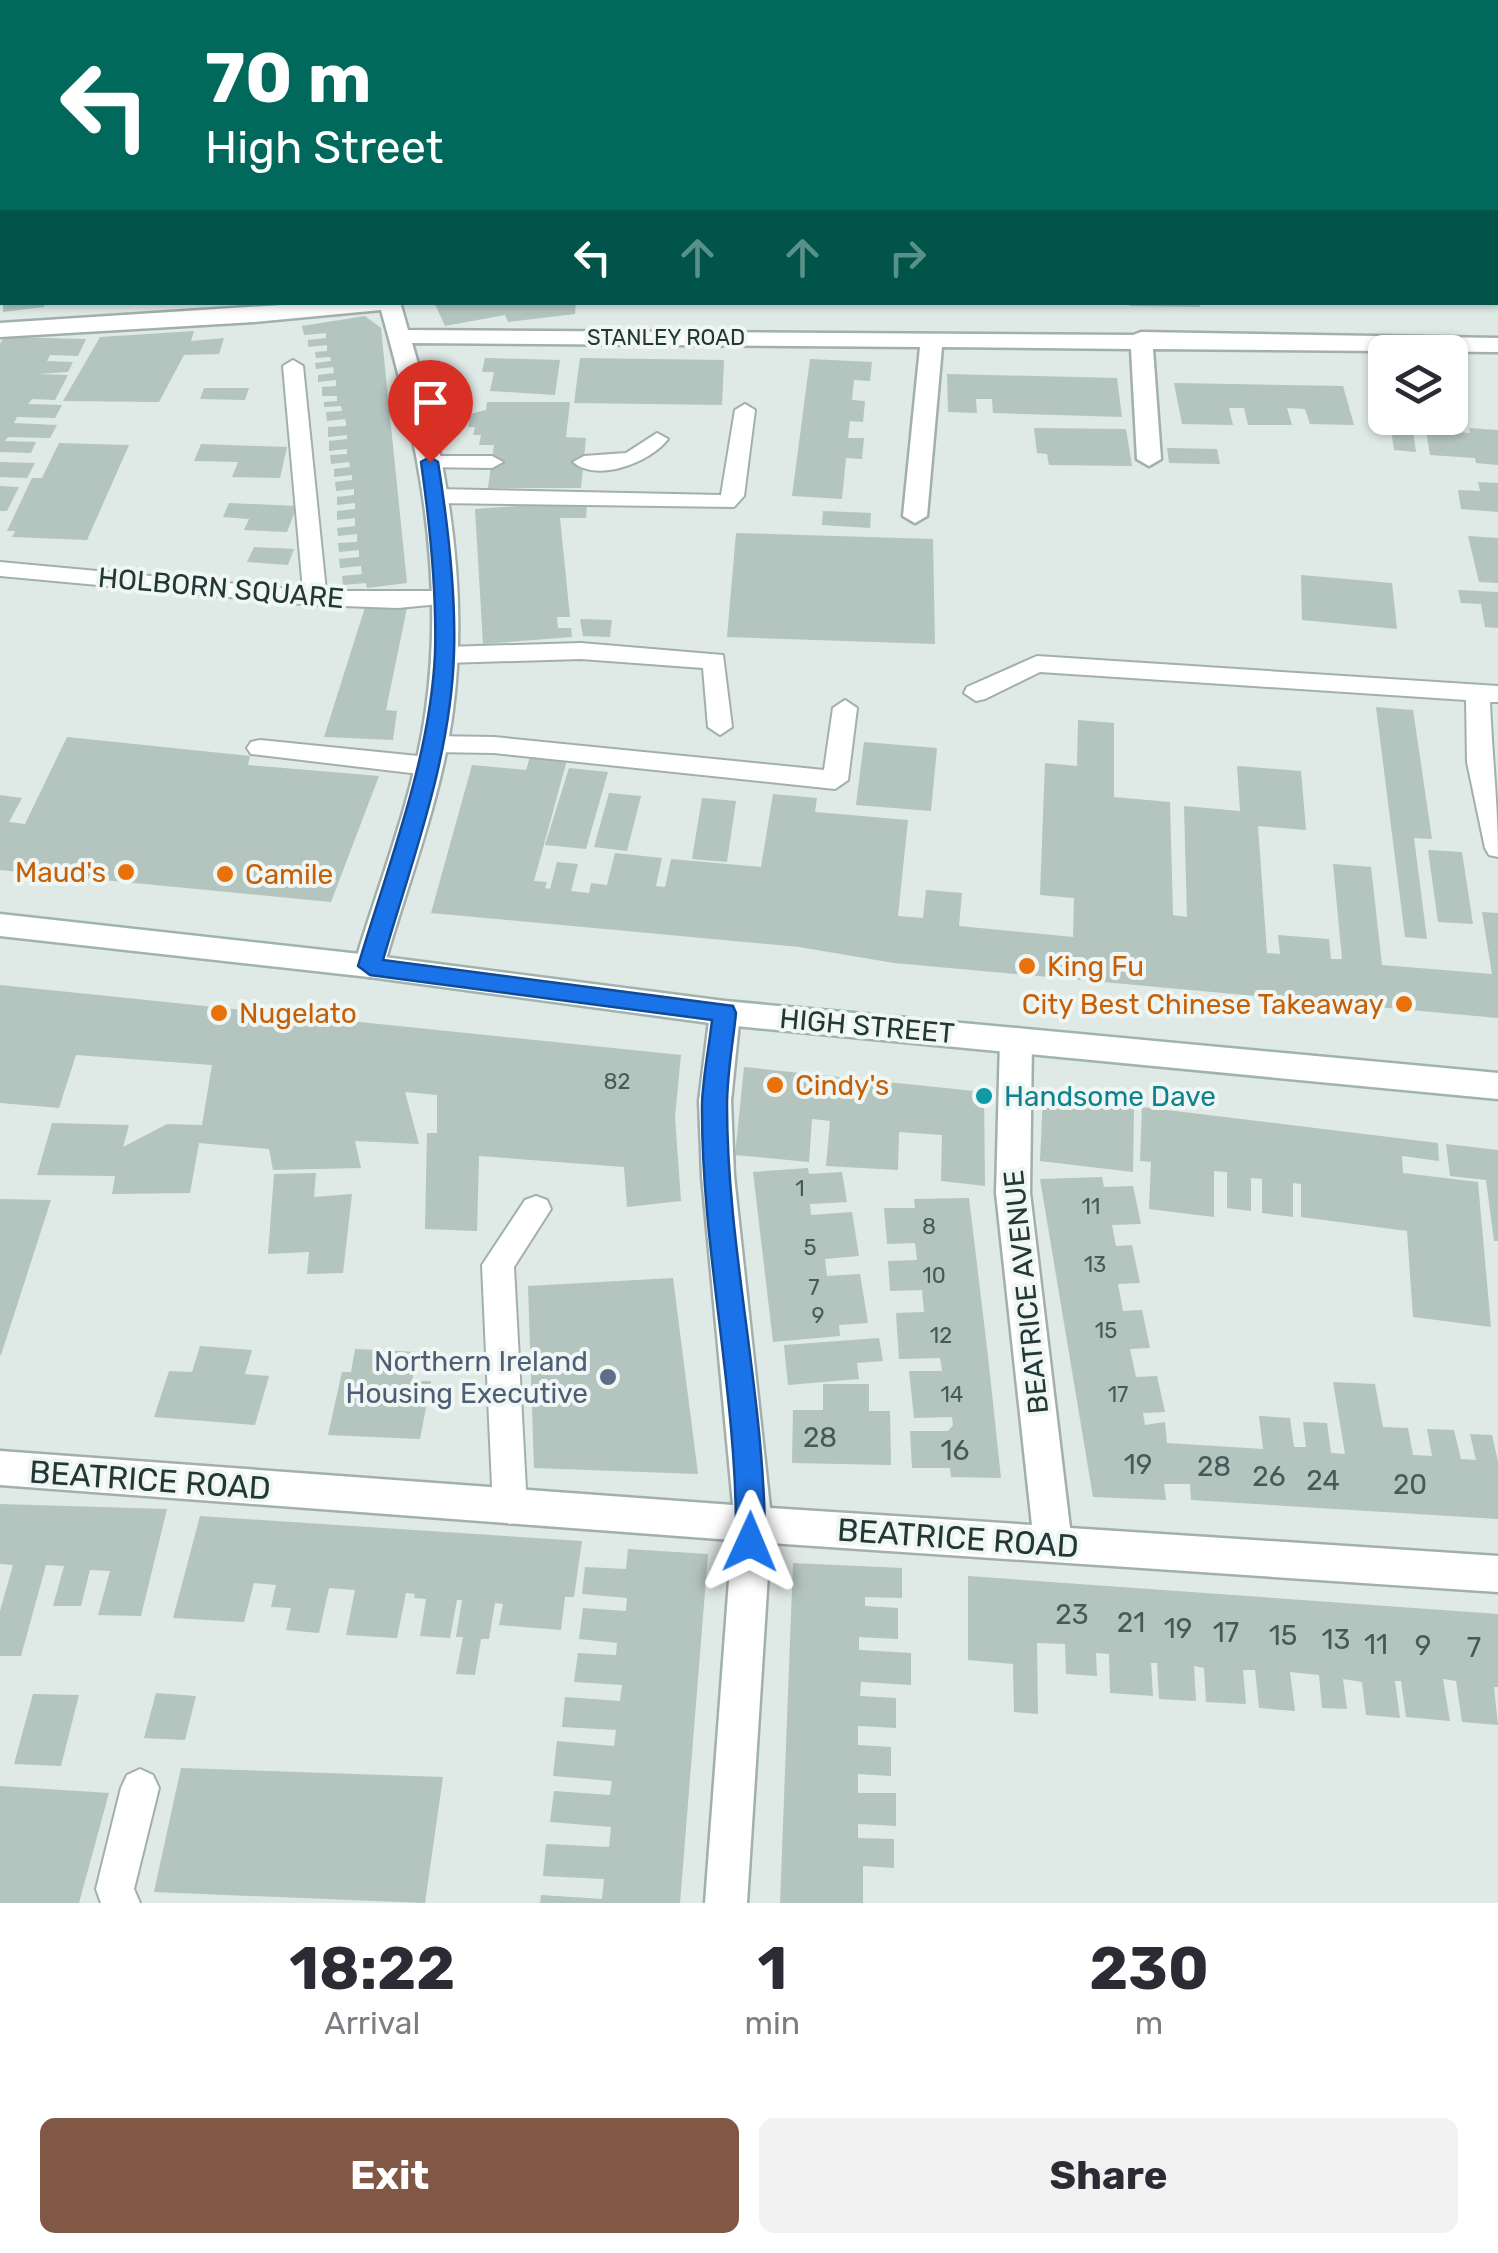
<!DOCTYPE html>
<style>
:root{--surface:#fff;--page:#f2f2f3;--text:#2b2b33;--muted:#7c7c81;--accent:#815845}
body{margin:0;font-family:Rubik,sans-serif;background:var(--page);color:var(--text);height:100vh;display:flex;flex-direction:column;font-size:38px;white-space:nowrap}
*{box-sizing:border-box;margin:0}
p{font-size:32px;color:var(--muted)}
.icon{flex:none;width:55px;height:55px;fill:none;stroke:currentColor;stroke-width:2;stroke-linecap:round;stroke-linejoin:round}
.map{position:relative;height:1903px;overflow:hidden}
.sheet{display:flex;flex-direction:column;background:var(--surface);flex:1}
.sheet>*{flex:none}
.top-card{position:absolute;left:0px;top:0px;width:1500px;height:305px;box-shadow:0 2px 8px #0004;background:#00695c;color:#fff;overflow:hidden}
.controls{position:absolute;left:1368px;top:335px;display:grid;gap:20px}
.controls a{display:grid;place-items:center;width:100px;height:100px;border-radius:15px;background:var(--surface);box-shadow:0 2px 8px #0004;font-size:50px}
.pin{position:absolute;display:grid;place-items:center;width:85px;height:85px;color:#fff;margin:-102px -42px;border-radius:50% 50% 50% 0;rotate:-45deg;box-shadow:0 0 10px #0007}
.pin .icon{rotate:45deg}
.me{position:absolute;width:110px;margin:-55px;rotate:1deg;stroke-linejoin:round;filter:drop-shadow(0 0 8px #0008)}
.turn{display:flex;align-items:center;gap:35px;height:210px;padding:0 40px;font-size:45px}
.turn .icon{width:130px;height:130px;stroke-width:2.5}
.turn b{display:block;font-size:70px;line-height:85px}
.lanes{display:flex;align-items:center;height:95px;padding:0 40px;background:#0003;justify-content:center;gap:50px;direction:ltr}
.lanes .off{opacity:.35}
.eta{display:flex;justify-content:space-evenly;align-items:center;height:170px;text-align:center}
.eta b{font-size:60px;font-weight:700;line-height:70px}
.button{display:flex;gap:20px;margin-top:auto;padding:20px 40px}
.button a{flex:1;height:115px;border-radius:15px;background:var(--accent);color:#fff;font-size:40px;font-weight:700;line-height:115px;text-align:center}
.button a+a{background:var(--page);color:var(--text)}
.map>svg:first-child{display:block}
</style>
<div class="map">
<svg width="1498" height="1903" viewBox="0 0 1498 1903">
<rect width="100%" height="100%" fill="#dfe9e6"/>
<g fill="#b4c4bf">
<polygon points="3,302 44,302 44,307 3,312"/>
<polygon points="434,302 576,302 575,314 508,322 505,315 445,326"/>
<polygon points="1129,302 1199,302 1200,307 1130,306"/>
<polygon points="365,316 381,328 407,583 367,588 366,583 343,585 342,576 362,574 361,566 340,568 339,559 359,557 359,550 339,552 338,543 357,542 357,534 338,536 337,528 355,526 355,518 337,520 337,511 355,509 355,503 337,505 337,497 354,495 354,489 336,491 335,482 352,480 352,475 334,477 334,469 350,467 349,462 331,464 330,455 347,454 347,449 329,451 329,441 347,439 347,435 328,437 328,427 346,426 346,422 345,419 327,421 326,412 342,411 341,406 324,407 324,402 337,401 337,396 322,396 322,387 336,386 336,380 318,382 318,375 334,373 333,367 316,369 315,363 331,361 330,357 316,358 315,352 327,351 327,345 308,347 308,340 326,338 326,333 304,335 302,326"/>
<polygon points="194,331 191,341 224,338 219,354 184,355 159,402 63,401 100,337"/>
<polygon points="4,337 86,339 78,356 50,355 47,361 73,362 68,372 37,374 68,375 55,400 32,399 28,404 62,405 55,418 17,417 14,423 57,425 50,438 8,437 5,441 36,442 31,453 0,452 0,344"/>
<polygon points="485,358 560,360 555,395 490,391 494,372 482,372"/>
<polygon points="580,358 724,360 722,405 574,403"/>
<polygon points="810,359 872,362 870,381 854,380 852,400 865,401 863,422 850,421 848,438 864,438 862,459 846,458 842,499 792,496"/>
<polygon points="947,374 1117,378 1122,417 993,413 992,399 976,399 977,413 948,412"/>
<polygon points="1174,383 1343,386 1354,425 1310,424 1305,409 1287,408 1292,425 1248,425 1244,408 1229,408 1233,425 1182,424"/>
<polygon points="204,388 249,388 245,400 200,399"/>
<polygon points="487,402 570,402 566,437 586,438 581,488 488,488 494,445 479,445 481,435 473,435 475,427 468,427 470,414 486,410"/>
<polygon points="1034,428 1126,429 1132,466 1049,465 1047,454 1037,453"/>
<polygon points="1469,428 1498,430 1498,465 1476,463 1475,458 1430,455 1426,430 1470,433"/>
<polygon points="1391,430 1413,431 1416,452 1394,450"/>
<polygon points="59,443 129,445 87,540 12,537 15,531 7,531 32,478 42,478"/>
<polygon points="201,444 287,447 280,478 232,477 238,462 194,461"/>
<polygon points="1167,448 1217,449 1220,464 1169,463"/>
<polygon points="0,462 35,463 27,478 0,477"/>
<polygon points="1478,482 1498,483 1498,512 1461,509 1458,490 1480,491"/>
<polygon points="0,486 19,487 7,511 0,511"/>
<polygon points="229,503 297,506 287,532 244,530 249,519 223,517"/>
<polygon points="559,503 587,503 586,518 560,518 570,617 557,617 558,628 571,628 572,637 483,644 475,509"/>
<polygon points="823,511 871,513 870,528 822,525"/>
<polygon points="736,533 933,539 935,644 727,637"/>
<polygon points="1468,536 1498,538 1498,583 1479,582"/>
<polygon points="254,547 294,549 288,565 247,562"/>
<polygon points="1301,575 1392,583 1397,629 1302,620"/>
<polygon points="1458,590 1498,592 1498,628 1485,627 1481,604 1461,603"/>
<polygon points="367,601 408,603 386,710 397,711 393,740 324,737"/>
<polygon points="580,619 612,620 610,637 583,636"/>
<polygon points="1376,707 1413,710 1432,839 1414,838 1427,939 1405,937"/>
<polygon points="1078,720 1114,723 1114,797 1170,802 1173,915 1187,917 1184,806 1240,811 1237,766 1301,771 1306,830 1258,826 1267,953 1280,954 1278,935 1329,939 1331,959 1342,959 1333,864 1371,867 1382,965 1492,974 1482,912 1498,913 1498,1018 894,963 799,947 431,913 472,765 526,770 530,757 567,760 534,881 547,882 545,888 550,889 557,862 578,864 571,891 589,893 591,883 607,885 615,853 662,858 656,886 665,887 671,859 761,867 773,794 817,798 815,812 908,820 898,916 923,918 926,890 962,893 959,926 1073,937 1074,898 1040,895 1045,763 1077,766"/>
<polygon points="67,737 250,756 248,765 379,776 331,902 0,870 0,795 22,798 9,822 25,824"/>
<polygon points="864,742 937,748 931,811 856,805"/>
<polygon points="569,768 608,772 586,849 545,845"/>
<polygon points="609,793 641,796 627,851 594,847"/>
<polygon points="702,798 736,801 727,862 692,859"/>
<polygon points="1428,850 1462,852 1473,924 1438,922"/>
<polygon points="0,985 681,1055 675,1117 681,1201 627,1207 624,1167 479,1156 477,1231 425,1229 427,1133 437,1133 437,1095 405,1092 419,1144 355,1141 361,1168 273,1170 269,1149 199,1143 190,1193 112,1194 115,1176 37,1175 52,1123 129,1125 123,1147 167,1124 202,1125 212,1065 76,1055 59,1108 0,1103"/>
<polygon points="744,1067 984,1092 985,1186 941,1181 942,1135 899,1132 898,1170 826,1166 830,1121 812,1119 809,1162 735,1155"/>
<polygon points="1043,1095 1134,1105 1133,1172 1040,1161"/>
<polygon points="1142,1107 1438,1143 1439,1161 1402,1156 1403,1173 1478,1182 1491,1327 1413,1317 1407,1231 1301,1217 1301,1184 1293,1183 1293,1217 1262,1213 1262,1179 1251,1178 1251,1211 1227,1208 1227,1172 1214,1171 1214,1217 1149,1209 1151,1162 1140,1161"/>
<polygon points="1446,1144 1498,1150 1498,1241 1494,1241 1486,1180 1450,1176"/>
<polygon points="808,1168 809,1174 842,1172 847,1202 810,1204 811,1215 852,1212 859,1256 825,1259 827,1276 860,1274 868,1323 839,1325 840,1336 773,1342 753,1172"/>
<polygon points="316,1173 314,1197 352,1194 343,1273 307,1274 309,1252 268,1254 274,1174"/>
<polygon points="1102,1177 1104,1187 1133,1186 1141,1224 1112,1225 1116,1246 1132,1245 1140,1283 1118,1284 1123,1311 1142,1310 1150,1348 1130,1349 1136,1377 1157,1376 1165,1412 1143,1413 1145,1425 1165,1422 1167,1443 1263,1449 1259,1416 1290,1418 1294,1447 1306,1447 1303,1422 1327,1423 1331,1453 1345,1454 1333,1382 1375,1384 1383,1427 1408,1428 1413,1455 1432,1456 1427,1429 1454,1430 1461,1459 1476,1460 1470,1434 1492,1435 1498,1461 1498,1519 1191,1500 1190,1484 1164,1484 1166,1500 1093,1497 1040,1179"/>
<polygon points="969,1198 988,1356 1001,1478 951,1477 950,1468 912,1468 910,1431 948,1431 953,1425 952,1417 914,1418 909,1371 942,1371 940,1358 899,1359 896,1313 924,1312 922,1290 890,1291 888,1261 917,1260 916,1251 915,1243 887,1244 884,1208 915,1208 914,1199"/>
<polygon points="0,1199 51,1200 1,1355 0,1355"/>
<polygon points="673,1278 698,1474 534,1468 528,1286"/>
<polygon points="879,1338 883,1361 857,1363 859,1379 788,1385 784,1345"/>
<polygon points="200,1346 252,1350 245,1374 269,1376 255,1425 154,1417 169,1371 192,1372"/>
<polygon points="355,1349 417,1352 412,1381 431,1381 420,1439 328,1435 342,1372 351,1372"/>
<polygon points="823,1384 869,1384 869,1411 890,1411 891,1465 792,1463 793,1410 823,1410"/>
<polygon points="0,1504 167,1509 141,1616 98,1615 110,1571 90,1570 81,1606 53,1606 64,1566 46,1565 21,1656 0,1656 0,1611 13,1565 0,1564"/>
<polygon points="200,1516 582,1541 574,1597 565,1597 561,1630 499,1625 503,1604 495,1603 489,1639 481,1639 475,1675 456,1674 463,1637 456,1637 462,1600 457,1600 450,1638 420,1636 426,1599 414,1598 415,1594 406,1593 397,1638 346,1635 355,1590 329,1588 319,1633 286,1630 291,1608 271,1607 276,1585 254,1583 244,1622 173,1618"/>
<polygon points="628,1549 708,1554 680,1903 540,1903 541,1895 602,1899 604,1879 543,1876 546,1844 609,1847 611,1827 550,1822 554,1791 610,1795 612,1781 553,1776 557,1741 614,1746 616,1730 562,1727 565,1697 620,1701 622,1685 574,1682 578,1653 616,1655 617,1643 579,1639 583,1608 626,1611 627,1598 582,1594 585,1567 626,1569"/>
<polygon points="793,1563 902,1568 902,1598 865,1597 865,1606 898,1608 898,1639 859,1637 859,1650 911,1653 911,1685 861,1682 860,1696 896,1698 896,1728 858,1726 858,1745 891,1747 891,1776 858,1774 858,1793 896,1793 896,1826 858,1824 858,1838 894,1839 894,1868 863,1866 863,1903 780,1903"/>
<polygon points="968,1576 1498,1614 1498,1687 1494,1687 1498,1725 1462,1722 1456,1681 1443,1679 1450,1721 1406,1717 1401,1681 1395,1681 1400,1718 1366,1715 1362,1682 1343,1679 1347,1709 1322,1708 1319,1675 1290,1672 1295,1711 1259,1708 1255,1670 1243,1670 1246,1704 1206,1702 1204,1668 1194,1666 1196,1701 1159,1699 1157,1663 1151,1663 1153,1696 1110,1693 1109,1654 1096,1653 1097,1676 1066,1674 1065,1644 1037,1643 1038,1714 1014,1712 1013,1664 968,1660"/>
<polygon points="156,1693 196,1696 185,1740 144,1738"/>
<polygon points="33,1694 79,1695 61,1766 14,1764"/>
<polygon points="181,1768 443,1777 425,1903 154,1892"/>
<polygon points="0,1786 109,1793 79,1903 0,1903"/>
</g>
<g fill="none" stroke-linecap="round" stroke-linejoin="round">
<g stroke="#a2b0ad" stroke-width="4">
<g id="service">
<polygon points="293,360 303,366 326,591 442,591 454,598 450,603 398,608 315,605 0,576 0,562 303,590 283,366"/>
<polygon points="745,404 755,410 744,496 734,507 436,503 425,496 436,489 721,495 735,410"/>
<path d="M657 433 668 439C651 462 597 483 573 462L584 456 626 453Z"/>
<polygon points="430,456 492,456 503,462 492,468 422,467 419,462"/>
<polygon points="581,643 723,655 732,727 720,735 708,727 703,668 581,659 445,663 433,655 445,647"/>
<path d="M1037 656 1498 686V702H1490C1492 754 1498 805 1498 857L1489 855 1485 848 1467 762 1466 700 1040 672 985 699 976 701 964 693 967 687Z"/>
<polygon points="845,700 857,708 848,780 835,789 494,753 432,752 420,744 432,736 494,737 824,770 833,708"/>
<polygon points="260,740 428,757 441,766 428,775 251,754 247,748 251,742"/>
<polygon points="536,1196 547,1200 551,1209 514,1267 527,1508 522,1519 510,1524 498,1519 493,1508 482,1265 525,1200"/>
<polygon points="140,1769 153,1775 159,1788 134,1889 140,1903 101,1903 96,1889 121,1788 127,1775"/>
</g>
</g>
<g stroke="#a2b0ad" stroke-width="5">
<g id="minor">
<polygon points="249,0 267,0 268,2 251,2"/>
<polygon points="503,0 521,0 522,2 505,2"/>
<polygon points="2,149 2,161 0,162 0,150"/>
<path d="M327 302H400L408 330 1133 335 1141 332 1498 338V352L1153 349 1161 459 1149 466 1137 459 1131 349 942 347 927 516 915 523 903 516 920 347 412 343C447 460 469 587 453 710 442 797 408 882 384 966L380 974 369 977 358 974 354 966C379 882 414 797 426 709 445 574 418 440 381 310L254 322 0 337V323Z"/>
<polygon points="725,1001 736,1005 740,1013 731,1101 734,1176 770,1508 1032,1525 996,1193 1000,1040 1005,1031 1016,1028 1027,1031 1032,1040 1030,1193 1070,1528 1498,1556 1498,1592 770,1543 747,1903 705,1903 732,1540 0,1485 0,1451 733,1505 702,1176 699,1101 710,1013 714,1005"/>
</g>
</g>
<g stroke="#9fb4af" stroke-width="5">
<polygon id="secondary" points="0,914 369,955 725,1001 1498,1073 1498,1099 725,1025 369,977 0,936"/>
</g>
<use href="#service" fill="#fff" fill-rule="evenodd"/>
<use href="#minor" fill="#fff" fill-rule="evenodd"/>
<use href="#secondary" fill="#fff" fill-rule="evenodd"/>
</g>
<path fill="#1a73e8" stroke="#114b97" stroke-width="2.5" d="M430 457 438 462C448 525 456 590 454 653 451 758 412 860 383 960L733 1006 736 1013C733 1043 727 1074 727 1105 727 1251 765 1395 765 1542L760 1551 750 1555 740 1551 736 1542C738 1395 701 1251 702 1104 703 1076 709 1048 712 1020L370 975 358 966C388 865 430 760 435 654 437 590 430 525 421 462Z"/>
<g fill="#e8710a" stroke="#eff6f3" stroke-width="4">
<circle cx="126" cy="872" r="10"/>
<circle cx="225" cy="874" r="10"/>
<circle cx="1027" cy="966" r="10"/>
<circle cx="1404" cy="1004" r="10"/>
<circle cx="219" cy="1013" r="10"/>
<circle cx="775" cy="1085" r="10"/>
</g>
<circle fill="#0f9aa8" stroke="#eff6f3" stroke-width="4" cx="984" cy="1096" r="10"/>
<circle fill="#5c6f8a" stroke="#eff6f3" stroke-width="4" cx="608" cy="1377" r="10"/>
<g text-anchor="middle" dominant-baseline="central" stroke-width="8" stroke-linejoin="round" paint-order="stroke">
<g font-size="22" fill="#213835" stroke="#eff6f3">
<text x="666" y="337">STANLEY ROAD</text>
</g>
<g font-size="22" fill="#465b58">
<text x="617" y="1081">82</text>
<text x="800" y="1188">1</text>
<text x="1091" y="1206">11</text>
<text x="929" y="1226">8</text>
<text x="810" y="1247">5</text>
<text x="1095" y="1264">13</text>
<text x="934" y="1275">10</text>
<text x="814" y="1287">7</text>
<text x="818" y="1315">9</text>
<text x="1106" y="1330">15</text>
<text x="941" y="1335">12</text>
<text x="952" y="1394">14</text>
<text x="1118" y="1394">17</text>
</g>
<g font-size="28" fill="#213835" stroke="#eff6f3">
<text transform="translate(221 588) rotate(5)">HOLBORN SQUARE</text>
<text transform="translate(867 1026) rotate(5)">HIGH STREET</text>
<text transform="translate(1026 1292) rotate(-96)">BEATRICE AVENUE</text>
</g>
<g font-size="28" fill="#c56008" stroke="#eff6f3" text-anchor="start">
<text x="106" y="872" text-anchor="end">Maud's</text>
<text x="245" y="874">Camile</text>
<text x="1047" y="966">King Fu</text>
<text x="1384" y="1004" text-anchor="end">City Best Chinese Takeaway</text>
<text x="239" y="1013">Nugelato</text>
<text x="795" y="1085">Cindy's</text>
</g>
<g font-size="28" fill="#0d838f" stroke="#eff6f3" text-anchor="start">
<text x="1004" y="1096">Handsome Dave</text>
</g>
<g font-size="28" fill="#4e5e75" stroke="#eff6f3" text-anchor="end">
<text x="588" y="1361">Northern Ireland<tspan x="588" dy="32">Housing Executive</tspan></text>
</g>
<g font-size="28" fill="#465b58">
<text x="820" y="1437">28</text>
<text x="955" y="1450">16</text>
<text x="1138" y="1464">19</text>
<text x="1214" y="1466">28</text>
<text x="1269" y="1476">26</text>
<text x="1323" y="1480">24</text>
<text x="1410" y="1484">20</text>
<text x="1072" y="1614">23</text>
<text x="1131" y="1622">21</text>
<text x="1178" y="1628">19</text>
<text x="1226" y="1632">17</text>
<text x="1283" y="1635">15</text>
<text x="1336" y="1639">13</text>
<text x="1376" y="1644">11</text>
<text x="1423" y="1645">9</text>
<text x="1474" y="1647">7</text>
</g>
<g font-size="32" fill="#213835" stroke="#eff6f3">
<text transform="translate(150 1480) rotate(4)">BEATRICE ROAD</text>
<text transform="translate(958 1538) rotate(4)">BEATRICE ROAD</text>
</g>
</g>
</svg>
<div class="controls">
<a><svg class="icon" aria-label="layers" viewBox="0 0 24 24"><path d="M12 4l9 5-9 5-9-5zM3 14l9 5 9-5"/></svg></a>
</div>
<div class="pin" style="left:430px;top:462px;background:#d93025"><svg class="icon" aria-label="arrive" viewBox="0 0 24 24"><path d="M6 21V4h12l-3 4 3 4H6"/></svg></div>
<svg class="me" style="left:750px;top:1542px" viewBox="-20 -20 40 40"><path d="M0-17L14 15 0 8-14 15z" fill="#1a73e8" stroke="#fff" stroke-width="4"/></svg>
<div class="top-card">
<div class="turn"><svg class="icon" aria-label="left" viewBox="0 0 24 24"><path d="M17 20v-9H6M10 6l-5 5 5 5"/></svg><div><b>70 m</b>High Street</div></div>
<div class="lanes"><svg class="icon" aria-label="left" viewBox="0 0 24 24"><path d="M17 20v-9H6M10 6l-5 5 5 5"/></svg><svg class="icon off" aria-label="ahead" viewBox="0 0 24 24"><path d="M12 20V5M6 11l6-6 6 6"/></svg><svg class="icon off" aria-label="ahead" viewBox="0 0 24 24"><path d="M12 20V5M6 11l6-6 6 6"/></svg><svg class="icon off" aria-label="right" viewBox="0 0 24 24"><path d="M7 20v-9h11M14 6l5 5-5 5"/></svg></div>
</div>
</div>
<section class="sheet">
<div class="eta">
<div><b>18:22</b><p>Arrival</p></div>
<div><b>1</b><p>min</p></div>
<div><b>230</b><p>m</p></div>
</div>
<div class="button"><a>Exit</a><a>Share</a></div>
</section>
